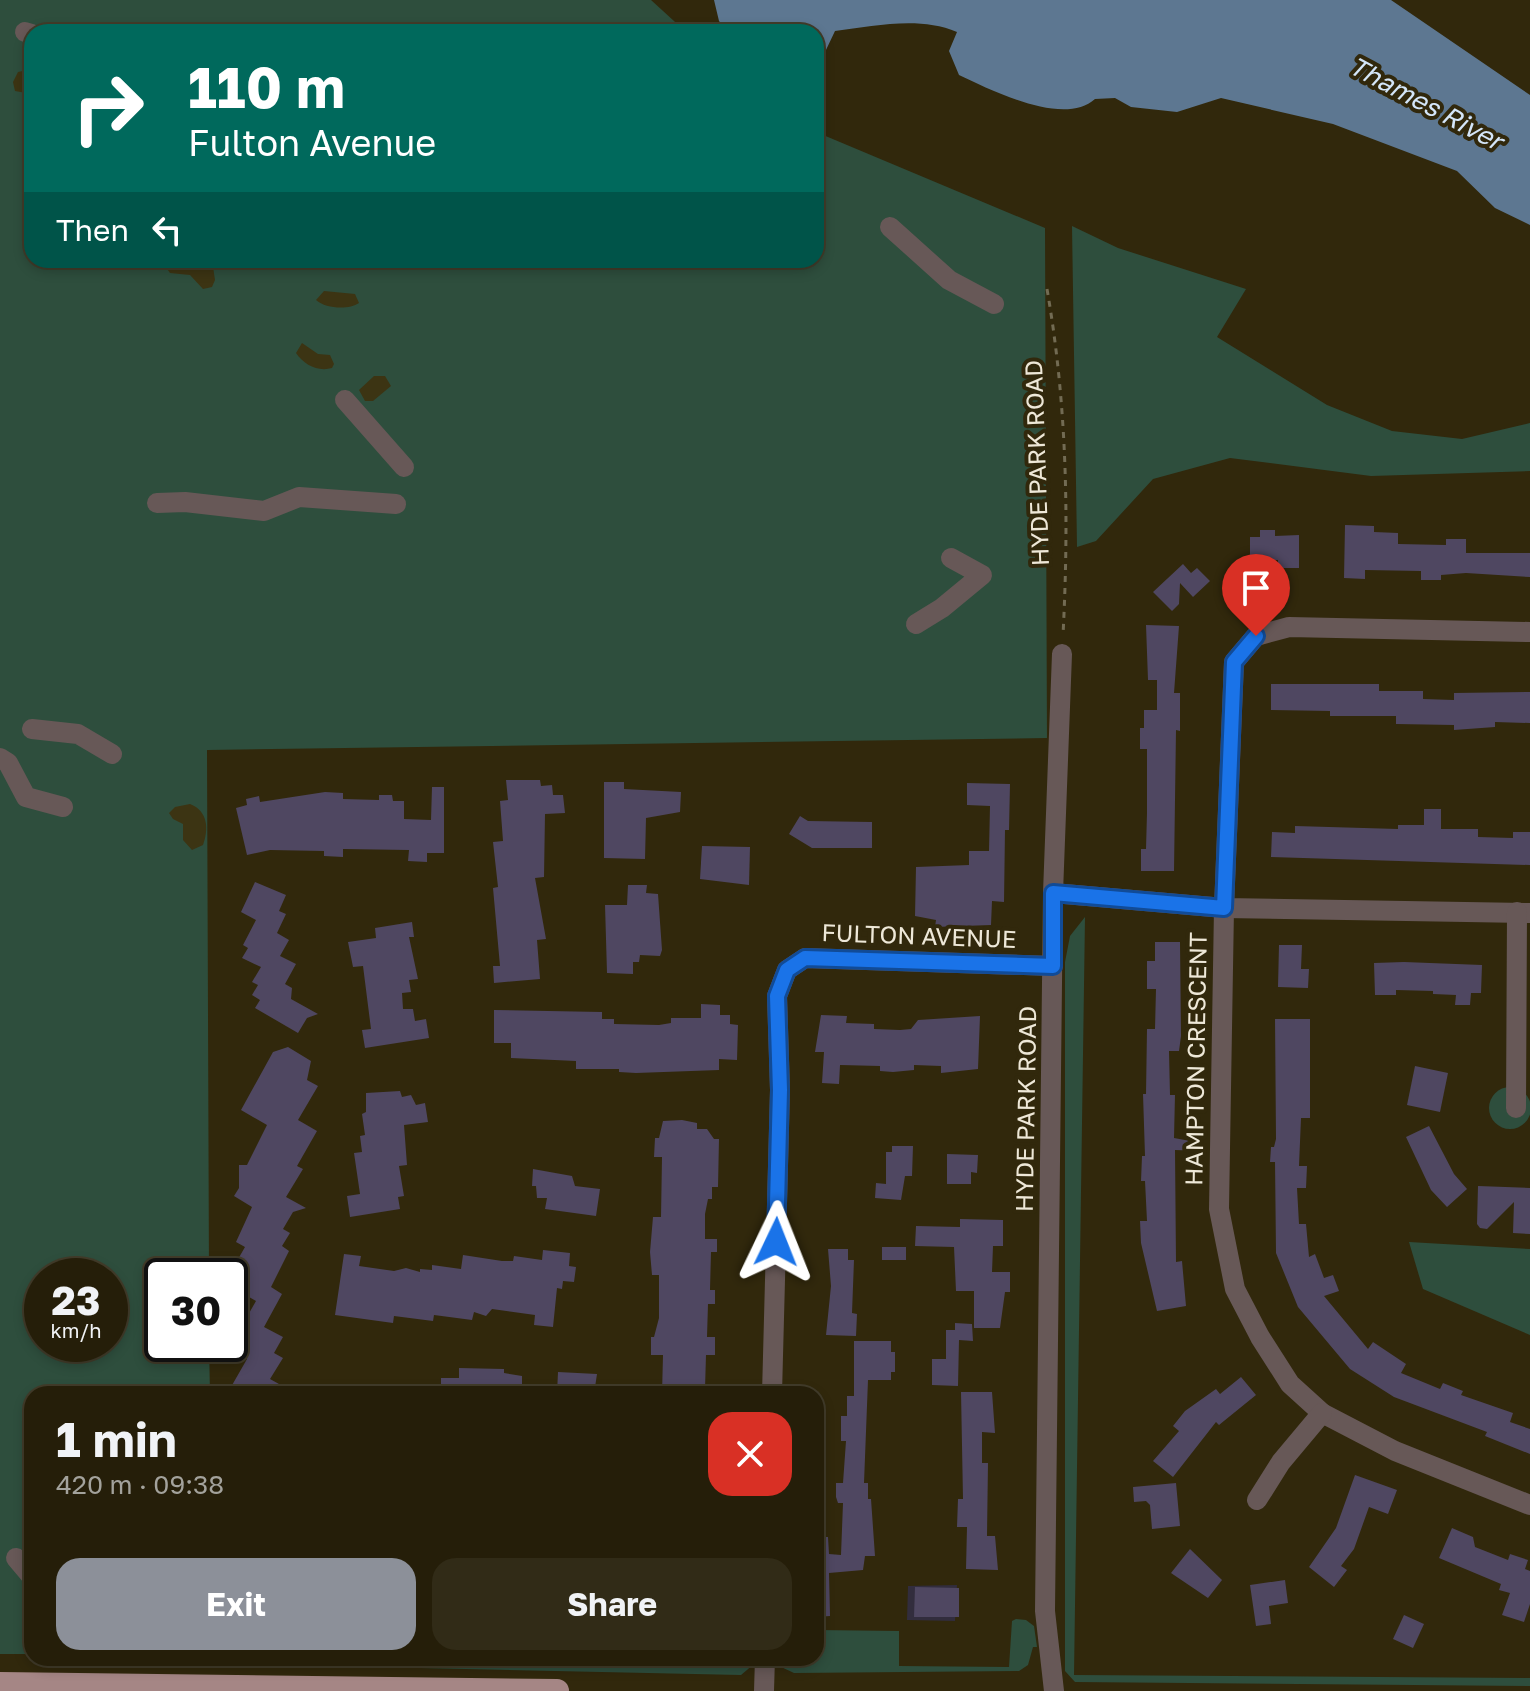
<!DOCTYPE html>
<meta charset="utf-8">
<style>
:root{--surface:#251e09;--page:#312b17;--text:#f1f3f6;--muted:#a3a29c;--line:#423c2a;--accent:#8c9099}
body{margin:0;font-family:"Golos Text",sans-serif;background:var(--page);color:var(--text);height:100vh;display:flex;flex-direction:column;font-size:30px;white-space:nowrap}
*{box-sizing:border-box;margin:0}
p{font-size:26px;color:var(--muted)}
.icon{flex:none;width:44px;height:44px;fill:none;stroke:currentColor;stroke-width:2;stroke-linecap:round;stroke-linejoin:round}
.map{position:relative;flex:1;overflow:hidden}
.panel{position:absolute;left:24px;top:1386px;width:800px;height:280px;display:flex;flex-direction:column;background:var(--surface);border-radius:24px;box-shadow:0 4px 12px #0003,0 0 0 2px var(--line)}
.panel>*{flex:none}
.banner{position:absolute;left:24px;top:24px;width:800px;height:244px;border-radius:24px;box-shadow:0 4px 12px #0003,0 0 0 2px var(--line);background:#00695c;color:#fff;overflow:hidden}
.speed{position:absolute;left:24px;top:1258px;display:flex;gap:16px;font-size:40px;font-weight:700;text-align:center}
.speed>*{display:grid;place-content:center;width:104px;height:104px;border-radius:50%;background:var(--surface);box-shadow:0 4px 12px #0003,0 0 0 2px var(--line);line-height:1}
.speed small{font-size:20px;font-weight:400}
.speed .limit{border:4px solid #111;border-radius:12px;background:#fff;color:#111}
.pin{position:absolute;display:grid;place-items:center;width:68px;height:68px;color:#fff;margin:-82px -34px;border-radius:50% 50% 50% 0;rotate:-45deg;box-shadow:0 0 8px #0007}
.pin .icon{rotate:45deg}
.me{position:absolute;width:88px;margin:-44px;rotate:2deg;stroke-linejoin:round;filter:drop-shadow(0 0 6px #0008)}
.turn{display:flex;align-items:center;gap:28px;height:168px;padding:0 32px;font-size:36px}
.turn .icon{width:104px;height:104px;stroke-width:2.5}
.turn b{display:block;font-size:56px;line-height:68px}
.then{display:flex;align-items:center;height:76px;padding:0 32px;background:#0003;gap:16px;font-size:30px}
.round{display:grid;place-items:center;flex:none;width:84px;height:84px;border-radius:24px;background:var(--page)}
.overview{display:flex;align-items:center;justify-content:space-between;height:136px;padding:0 32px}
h1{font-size:48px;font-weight:700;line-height:60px}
.button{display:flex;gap:16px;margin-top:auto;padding:16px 32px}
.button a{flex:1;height:92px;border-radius:24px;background:var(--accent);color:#fff;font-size:32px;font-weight:700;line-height:92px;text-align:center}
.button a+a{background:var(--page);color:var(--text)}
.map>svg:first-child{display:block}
</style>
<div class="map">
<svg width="1530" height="1691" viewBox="0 0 1530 1691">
<rect width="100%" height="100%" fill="#31280c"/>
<polygon fill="#322d3d" points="957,1585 955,1621 907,1620 908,1586"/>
<g fill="#2e4e3d" fill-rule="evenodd">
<path d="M0 0H651L686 32H32V260H816V132L1045 228 1047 738 207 750 209 1276H162V1344H209L210 1394H32V1654H0ZM42 1276H110V1344H42Z"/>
<polygon points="1072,226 1118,248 1246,289 1217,337 1327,405 1392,431 1462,439 1530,423 1530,471 1371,476 1230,458 1153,479 1096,541 1077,547"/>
<polygon points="1085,917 1074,1675 1530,1678 1530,1686 1075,1682 1065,1671 1065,962 1070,936"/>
<circle cx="1510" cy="1108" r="21"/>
<polygon points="1409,1242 1530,1249 1530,1335 1423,1289"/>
<polygon points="1016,1619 1026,1620 1034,1626 1037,1647 1033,1647 1028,1665 1019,1671 794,1673 779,1666 778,1658 816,1658 816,1630 899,1631 899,1666 1009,1667 1012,1621"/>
<polygon points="263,1658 755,1658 754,1664 741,1675 285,1665"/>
</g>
<g fill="#3c3413">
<polygon points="32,69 32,94 15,91 13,82 18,72"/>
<polygon points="168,260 212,260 215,280 212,287 203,289 190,275 170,273 165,266"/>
<path d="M324 291 355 294 359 303C349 310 326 309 316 300Z"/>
<path d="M302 343 318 354 330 355 334 364 332 368C318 372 304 365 296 353Z"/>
<polygon points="374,376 385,376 391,386 373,401 365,401 359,390"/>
<path d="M190 804C208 811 209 829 203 845L192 850 183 840V824L173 819 169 813 175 807Z"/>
</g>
<path fill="#5d7791" d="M714 0H1391L1530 95V225L1495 208 1457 171 1333 124 1221 98 1177 112 1131 107 1115 98 1095 99C1064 127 993 91 959 75L949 51 957 32C919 16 875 26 835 31L816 71V32H728L719 21Z"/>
<g fill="#4f4761">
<polygon points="1345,525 1374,526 1374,532 1398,533 1398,544 1446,545 1446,539 1466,539 1466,553 1530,553 1530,577 1466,573 1441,575 1441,580 1421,580 1421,571 1365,570 1365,579 1344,578"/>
<polygon points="1260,530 1275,530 1275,536 1299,535 1299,568 1278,568 1278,560 1250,560 1250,537 1260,537"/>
<polygon points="1183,564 1191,573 1197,568 1210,581 1193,597 1180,583 1179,604 1172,611 1153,592"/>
<polygon points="1146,625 1179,626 1174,693 1180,693 1180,731 1176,730 1174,871 1141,871 1141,849 1146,849 1147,813 1147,749 1140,749 1140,728 1144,728 1144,710 1157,710 1157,680 1148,680"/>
<polygon points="1271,684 1379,684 1379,691 1423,691 1423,699 1454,700 1454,693 1530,692 1530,723 1495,722 1495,727 1454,730 1454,725 1396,724 1396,716 1330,716 1330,711 1271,710"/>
<polygon points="506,780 540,780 541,786 552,785 553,795 563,795 565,813 545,814 544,877 535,878 546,939 537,940 540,979 494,983 493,966 500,966 493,888 498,887 493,842 503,841 500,801 508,800"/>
<polygon points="604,782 624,782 624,789 681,792 680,812 646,818 645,859 604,858"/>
<polygon points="967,783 1010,784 1009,830 1005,830 1004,902 992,901 991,925 935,927 936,920 915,916 916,867 969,865 969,851 989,851 990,806 967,805"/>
<polygon points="432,787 444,787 444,853 427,853 427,862 408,861 409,850 343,849 343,857 324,856 324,851 270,850 247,855 236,808 247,805 246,799 259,796 260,802 325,792 343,793 343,799 379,800 379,795 392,795 393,801 404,801 404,819 431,820"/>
<polygon points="1424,809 1441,809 1441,829 1478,829 1478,837 1513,838 1513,832 1530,832 1530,865 1271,857 1272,832 1295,833 1295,826 1398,829 1398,825 1424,825"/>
<polygon points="800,816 808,821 872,822 872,848 812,848 789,834"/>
<polygon points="702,846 750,847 749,885 700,879"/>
<polygon points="255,882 286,895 279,911 286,914 277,933 289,940 280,956 296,964 285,984 292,988 291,999 318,1014 307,1018 298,1033 255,1008 260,1000 252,995 258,985 252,982 261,967 242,958 248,948 243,945 256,920 241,912"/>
<polygon points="628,885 647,885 646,893 658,894 662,950 660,956 640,955 639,962 633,962 633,974 607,973 605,905 627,905"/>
<polygon points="412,922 414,937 409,937 418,979 409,980 411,992 402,993 403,1009 413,1009 415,1021 426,1019 429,1038 365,1048 362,1030 371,1029 363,966 353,967 348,942 376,938 375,928"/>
<polygon points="1155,942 1180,942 1181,1036 1179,1051 1169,1051 1170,1095 1175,1095 1174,1138 1201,1143 1200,1151 1175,1150 1176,1262 1182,1261 1186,1306 1157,1311 1141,1243 1140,1221 1147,1221 1145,1181 1141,1181 1142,1156 1145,1156 1143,1094 1146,1094 1147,1029 1155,1029 1156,989 1147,989 1147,961 1155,961"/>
<polygon points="1279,945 1302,945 1301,969 1309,969 1308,988 1278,987"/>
<polygon points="1404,962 1482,965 1481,993 1471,993 1470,1005 1455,1005 1456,995 1433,994 1433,991 1396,990 1396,995 1375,995 1374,963"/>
<polygon points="701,1004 720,1005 720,1015 730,1015 730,1024 738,1025 737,1060 719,1059 719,1070 636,1073 619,1072 619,1069 576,1069 576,1061 511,1058 511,1043 494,1043 494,1010 602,1012 602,1019 614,1019 614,1024 659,1025 671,1023 671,1018 701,1018"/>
<polygon points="821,1015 847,1016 846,1023 874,1024 874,1029 900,1030 911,1029 918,1020 980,1016 978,1069 941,1073 941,1066 914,1065 914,1070 893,1072 880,1071 880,1066 840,1065 839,1084 822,1083 824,1052 815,1052"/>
<polygon points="1275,1019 1310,1019 1310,1118 1301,1118 1299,1166 1307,1166 1306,1188 1297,1188 1299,1224 1306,1224 1309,1257 1315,1254 1324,1278 1333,1275 1339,1291 1324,1296 1368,1349 1373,1342 1406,1364 1401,1373 1440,1389 1443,1383 1463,1391 1461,1395 1513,1413 1510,1422 1530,1429 1530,1454 1485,1436 1487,1432 1394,1397 1350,1369 1298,1307 1276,1253 1275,1162 1270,1162 1271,1147 1274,1147 1276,1139"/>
<polygon points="288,1047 311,1061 307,1080 318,1086 298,1120 317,1131 297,1166 303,1169 286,1197 306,1208 293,1212 283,1229 290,1233 282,1246 289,1251 271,1287 282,1294 264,1327 283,1337 274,1353 283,1358 270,1379 297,1394 227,1394 247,1359 233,1351 240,1339 236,1336 256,1301 230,1286 230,1273 245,1247 236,1242 252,1207 234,1196 239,1188 239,1165 247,1165 267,1125 241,1110 273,1052"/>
<polygon points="1415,1066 1448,1073 1440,1112 1407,1105"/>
<polygon points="400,1091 402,1097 411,1095 416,1105 425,1103 428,1122 404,1125 407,1165 399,1166 404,1196 398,1197 400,1209 350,1217 347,1196 360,1194 354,1153 362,1152 360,1136 365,1135 362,1114 366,1112 366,1093"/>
<polygon points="682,1120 697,1123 697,1129 707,1129 714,1139 719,1139 718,1187 712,1187 712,1199 708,1199 705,1214 705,1239 717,1239 717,1252 711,1252 710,1290 715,1290 715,1304 708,1304 707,1337 715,1337 715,1355 706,1355 705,1389 700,1389 700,1394 662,1394 663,1355 651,1355 651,1337 654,1337 659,1318 659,1275 652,1275 650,1252 653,1217 661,1217 662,1157 654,1157 655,1138 659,1138 663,1121"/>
<polygon points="1429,1126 1454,1174 1467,1189 1447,1207 1431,1190 1406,1137"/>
<polygon points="892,1146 913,1146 912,1176 905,1176 901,1200 875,1198 876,1183 886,1184 886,1152 892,1152"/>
<polygon points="947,1154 978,1155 977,1173 971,1172 971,1184 947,1184"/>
<polygon points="533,1169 572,1176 575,1186 600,1189 596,1216 545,1209 547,1198 537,1198 536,1186 532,1186"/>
<polygon points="1478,1186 1530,1188 1530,1234 1513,1233 1514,1202 1487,1229 1480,1228 1477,1224"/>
<polygon points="960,1219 1003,1220 1003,1246 993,1246 992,1272 1010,1272 1010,1292 1005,1292 1000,1328 974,1328 974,1291 956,1291 954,1247 915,1246 916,1226 960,1227"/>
<rect x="882" y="1247" width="24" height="13"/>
<polygon points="828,1249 848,1249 848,1260 854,1260 852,1313 857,1314 856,1336 826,1335 831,1286"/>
<polygon points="543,1250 570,1253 569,1266 576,1267 574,1282 563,1281 562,1289 557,1288 553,1327 534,1325 535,1315 492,1309 486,1316 474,1312 472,1320 434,1315 433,1321 394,1316 393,1323 335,1315 344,1254 361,1256 359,1266 394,1271 406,1268 420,1272 420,1269 432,1270 432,1265 461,1269 463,1255 502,1261 513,1261 514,1256 542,1260"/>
<polygon points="955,1323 972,1324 973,1341 959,1340 958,1386 932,1385 932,1359 946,1359 946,1330 955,1330"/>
<polygon points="854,1341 891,1341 891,1352 895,1352 895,1372 891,1372 891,1380 868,1380 864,1483 868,1483 868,1499 871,1499 875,1556 865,1556 863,1570 829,1573 830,1616 816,1617 817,1537 828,1537 829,1554 841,1555 843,1503 838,1503 836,1497 836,1483 843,1483 846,1441 841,1441 841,1416 847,1416 847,1396 854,1396"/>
<polygon points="459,1368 504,1369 504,1373 522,1376 522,1394 441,1394 441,1378 459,1378"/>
<polygon points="558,1372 597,1374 594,1394 557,1394"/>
<polygon points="1241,1377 1256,1395 1219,1425 1216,1422 1173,1477 1153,1461 1179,1431 1173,1426 1185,1411 1216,1389 1220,1394"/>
<polygon points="961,1392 992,1392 995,1433 982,1432 982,1463 988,1463 987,1536 995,1536 998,1570 966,1569 967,1527 957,1527 958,1499 963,1499"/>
<polygon points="1355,1475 1397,1490 1388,1514 1369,1507 1354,1549 1341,1566 1347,1570 1334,1587 1309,1567 1336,1528"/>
<polygon points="1176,1483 1180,1526 1152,1529 1150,1505 1146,1501 1134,1502 1133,1487"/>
<polygon points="1452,1528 1473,1537 1475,1547 1508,1560 1510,1554 1528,1560 1525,1569 1530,1571 1530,1604 1524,1622 1502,1615 1510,1593 1499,1590 1501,1584 1439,1558"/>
<polygon points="1190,1549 1222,1580 1208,1598 1171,1573"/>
<polygon points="1285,1580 1288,1603 1269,1606 1271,1624 1256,1626 1250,1585"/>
<polygon points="915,1587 959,1588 959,1617 914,1617"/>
<polygon points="1404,1615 1424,1624 1413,1648 1393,1639"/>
</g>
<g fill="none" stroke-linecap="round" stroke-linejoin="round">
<path stroke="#726b53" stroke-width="3" stroke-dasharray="6 6" stroke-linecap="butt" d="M1047 289C1067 404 1069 518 1063 635"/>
<g stroke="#675857" stroke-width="20">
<polyline points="25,32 32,34"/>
<polyline points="890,227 949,280 994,304"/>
<polyline points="345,400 404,467"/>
<polyline points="157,503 185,502 264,511 299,497 396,504"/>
<polyline points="916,624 942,608 982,575 951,558"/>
<polyline points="1530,632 1289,627 1256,636 1234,662 1224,908 1219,1209 1235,1289 1260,1337 1290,1384 1322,1413 1395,1451 1530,1505"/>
<polyline points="32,729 78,734 112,754"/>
<polyline points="0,758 8,763 26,797 63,807"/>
<polyline points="1053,893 1224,908 1530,913"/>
<polyline points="1516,1108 1517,912"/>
<polyline points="772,1394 780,1090 777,996 787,970 805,958 1053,966"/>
<polyline points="1257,1500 1281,1462 1322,1413"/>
<polyline points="16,1558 32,1577"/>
<polyline points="764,1691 765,1658"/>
<polyline points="1054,1691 1045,1611 1053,893 1062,654"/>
</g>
<polyline stroke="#a58685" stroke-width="24" points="0,1684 557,1691"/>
</g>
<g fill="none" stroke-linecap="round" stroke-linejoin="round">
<g stroke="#114b97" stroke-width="20">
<polyline id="route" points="776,1242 780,1090 777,996 787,970 805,958 1053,966 1053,893 1224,908 1234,662 1256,636"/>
</g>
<use href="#route" stroke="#1a73e8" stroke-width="14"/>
</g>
<g text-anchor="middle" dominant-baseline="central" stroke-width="8" stroke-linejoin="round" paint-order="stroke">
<g font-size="24" fill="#eee8d8" stroke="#31280c">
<text transform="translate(1036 463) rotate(-92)">HYDE PARK ROAD</text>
<text transform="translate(919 935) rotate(2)">FULTON AVENUE</text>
<text transform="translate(1195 1059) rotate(-89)">HAMPTON CRESCENT</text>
<text transform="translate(1025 1109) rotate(-89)">HYDE PARK ROAD</text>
</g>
<g font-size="26" font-style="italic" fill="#d4e6f9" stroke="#31280c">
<text transform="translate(1426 103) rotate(28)">Thames River</text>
</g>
</g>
</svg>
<div class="speed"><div>23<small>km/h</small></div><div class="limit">30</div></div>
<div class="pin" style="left:1256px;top:636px;background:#d93025"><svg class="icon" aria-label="arrive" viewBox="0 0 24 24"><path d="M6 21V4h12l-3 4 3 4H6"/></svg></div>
<svg class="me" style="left:776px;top:1242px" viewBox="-20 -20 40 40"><path d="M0-17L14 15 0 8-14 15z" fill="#1a73e8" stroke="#fff" stroke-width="4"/></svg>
<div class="banner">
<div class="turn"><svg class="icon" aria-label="right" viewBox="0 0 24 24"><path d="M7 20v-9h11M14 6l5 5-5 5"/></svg><div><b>110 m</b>Fulton Avenue</div></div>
<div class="then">Then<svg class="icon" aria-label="left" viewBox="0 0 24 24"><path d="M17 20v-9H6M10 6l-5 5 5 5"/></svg></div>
</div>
<section class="panel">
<div class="overview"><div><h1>1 min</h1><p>420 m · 09:38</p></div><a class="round" style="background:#d93025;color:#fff"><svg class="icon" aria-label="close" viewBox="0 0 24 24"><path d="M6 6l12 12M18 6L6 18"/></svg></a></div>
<div class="button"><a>Exit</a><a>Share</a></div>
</section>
</div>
